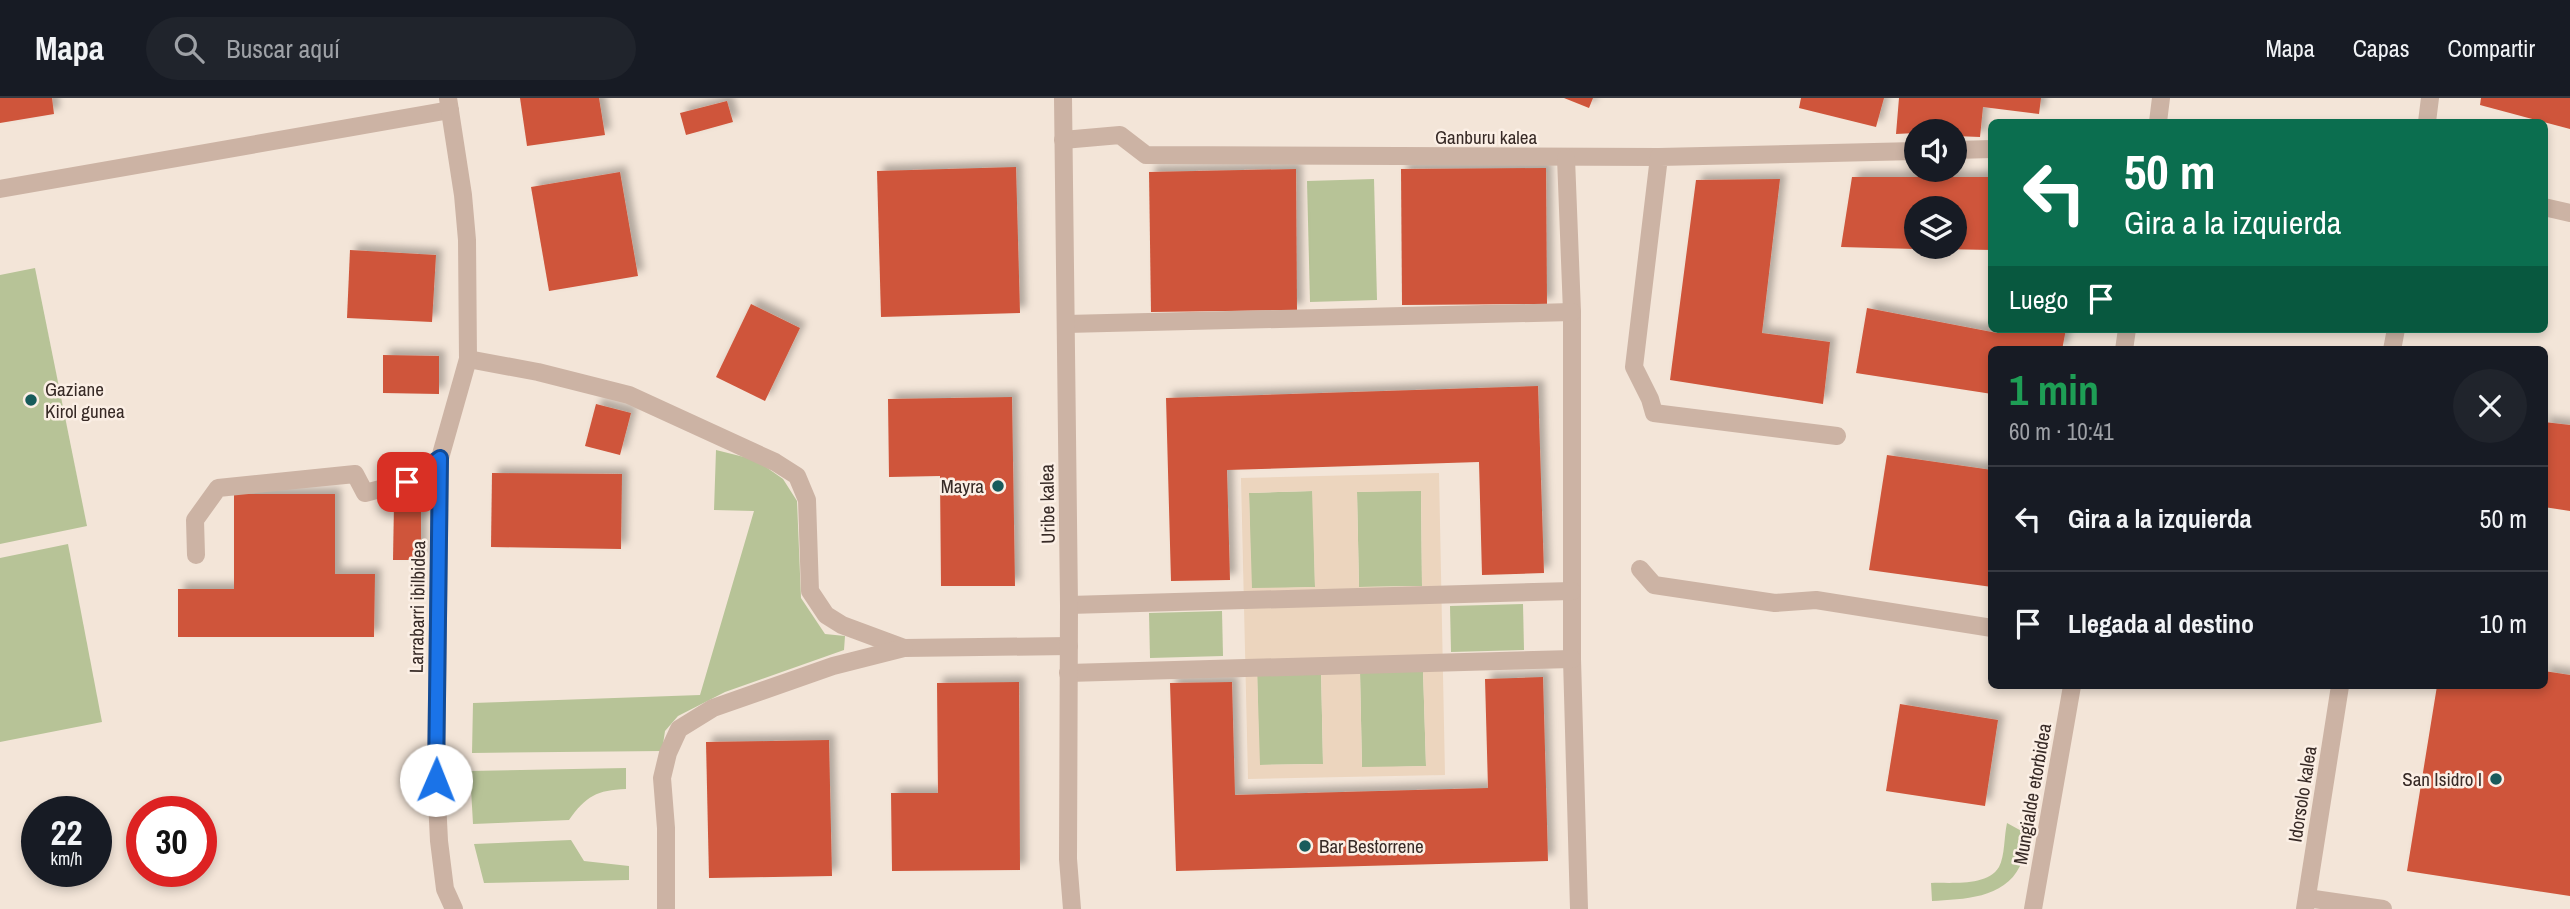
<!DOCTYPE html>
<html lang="es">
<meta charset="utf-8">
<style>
:root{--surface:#171b24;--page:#20242c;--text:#f1f3f6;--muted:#9ea1a6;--line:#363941}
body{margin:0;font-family:"Archivo Narrow",sans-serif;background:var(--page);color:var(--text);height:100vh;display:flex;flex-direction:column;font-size:26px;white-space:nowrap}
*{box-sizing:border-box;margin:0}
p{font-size:23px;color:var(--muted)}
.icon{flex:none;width:38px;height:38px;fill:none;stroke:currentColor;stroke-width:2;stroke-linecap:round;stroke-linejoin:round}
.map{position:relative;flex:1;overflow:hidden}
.sheet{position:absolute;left:1988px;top:248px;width:560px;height:343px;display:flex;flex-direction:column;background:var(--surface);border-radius:10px;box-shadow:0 4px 10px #0003}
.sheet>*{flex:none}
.guide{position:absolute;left:1988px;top:21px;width:560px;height:214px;border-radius:10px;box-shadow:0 4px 10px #0003;background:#0b6e4f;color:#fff;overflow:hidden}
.buttons{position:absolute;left:1904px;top:21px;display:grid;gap:14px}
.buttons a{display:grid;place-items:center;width:63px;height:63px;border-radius:50%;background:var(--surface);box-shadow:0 4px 10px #0003;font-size:35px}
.speed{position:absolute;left:21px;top:698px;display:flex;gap:14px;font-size:35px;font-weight:700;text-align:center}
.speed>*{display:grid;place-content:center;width:91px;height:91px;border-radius:50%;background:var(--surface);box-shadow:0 4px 10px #0003;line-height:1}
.speed small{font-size:18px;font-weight:400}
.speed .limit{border:10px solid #d22;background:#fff;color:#111}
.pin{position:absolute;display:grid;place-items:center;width:60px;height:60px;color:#fff;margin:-30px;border-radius:14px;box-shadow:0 4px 10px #0006}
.me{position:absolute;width:77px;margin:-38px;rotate:1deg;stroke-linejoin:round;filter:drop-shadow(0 0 5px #0008)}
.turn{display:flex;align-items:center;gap:24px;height:147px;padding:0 21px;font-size:32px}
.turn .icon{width:91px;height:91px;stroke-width:2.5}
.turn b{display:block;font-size:49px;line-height:60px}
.then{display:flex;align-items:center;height:66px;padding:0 21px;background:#0003;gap:14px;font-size:26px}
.round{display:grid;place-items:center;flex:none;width:74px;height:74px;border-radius:37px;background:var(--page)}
.summary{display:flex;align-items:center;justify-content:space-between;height:119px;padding:0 21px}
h1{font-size:42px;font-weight:700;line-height:52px;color:#1e9e55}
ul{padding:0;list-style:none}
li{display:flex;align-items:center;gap:21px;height:105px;padding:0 21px;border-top:2px solid var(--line)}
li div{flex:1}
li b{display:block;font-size:26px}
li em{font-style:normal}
header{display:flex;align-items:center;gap:42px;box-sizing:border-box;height:98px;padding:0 35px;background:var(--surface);border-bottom:2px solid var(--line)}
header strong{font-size:33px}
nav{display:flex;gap:38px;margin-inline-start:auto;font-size:24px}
.search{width:490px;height:63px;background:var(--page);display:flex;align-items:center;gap:18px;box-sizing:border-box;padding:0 24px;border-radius:38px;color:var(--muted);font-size:26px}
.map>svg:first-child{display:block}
</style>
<header>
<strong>Mapa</strong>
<div class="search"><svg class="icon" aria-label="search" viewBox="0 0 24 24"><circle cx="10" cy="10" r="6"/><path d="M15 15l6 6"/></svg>Buscar aquí</div>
<nav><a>Mapa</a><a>Capas</a><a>Compartir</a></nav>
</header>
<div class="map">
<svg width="2570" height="811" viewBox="0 0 2570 811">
<defs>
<filter id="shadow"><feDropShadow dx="6" dy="-6" stdDeviation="3.5" flood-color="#0004"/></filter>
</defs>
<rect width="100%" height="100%" fill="#f3e5d8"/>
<g fill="#b7c397">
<polygon points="1374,81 1377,202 1310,204 1307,83"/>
<polygon points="35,170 87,428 0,446 0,177"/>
<polygon points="716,352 756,362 783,381 797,403 801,500 825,536 845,538 844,552 725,594 678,618 665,633 662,653 472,655 473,605 700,597 754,413 714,412"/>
<polygon points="1421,392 1422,488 1359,489 1357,394"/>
<polygon points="1313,393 1315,489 1251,491 1249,395"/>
<polygon points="68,446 102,624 0,644 0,460"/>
<polygon points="1523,506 1524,552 1451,554 1450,508"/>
<polygon points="1222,513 1223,558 1150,560 1149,515"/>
<polygon points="1321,570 1323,666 1259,667 1257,571"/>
<polygon points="1423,572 1426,668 1362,670 1360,574"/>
<path d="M626 670V691C597 692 586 698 569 722L473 726 470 673Z"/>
<path d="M2007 725 2027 736C2025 746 2024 759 2020 768 2004 801 1963 801 1932 803L1931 785C1950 784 1987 789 1999 769 2005 758 2004 738 2007 725Z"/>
<polygon points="571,742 584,763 629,768 629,782 484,785 474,746"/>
</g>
<path fill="#ecd5be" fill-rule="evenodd" d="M1439 375 1445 677 1248 681 1241 380ZM1312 393 1315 489 1252 490 1249 395ZM1421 393 1422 488 1359 489 1357 394ZM1321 570 1323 666 1260 667 1257 571ZM1423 572 1426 668 1362 669 1360 574Z"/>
<g fill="#cf553a" filter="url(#shadow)">
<polygon points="0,0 52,0 54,16 0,25"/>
<polygon points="520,0 599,0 605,37 527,48"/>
<polygon points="1564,0 1593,0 1589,10"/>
<polygon points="1801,0 1884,0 1876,29 1799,10"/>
<polygon points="1899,0 2041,0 2039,16 1983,9 1980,39 1955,38 1955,33 1896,36"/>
<polygon points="2481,0 2570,0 2570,31 2480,7"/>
<polygon points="727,3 733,24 686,37 680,15"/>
<polygon points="1016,69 1020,215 881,219 877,73"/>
<polygon points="1546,70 1547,206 1402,207 1401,71"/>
<polygon points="1296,71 1297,212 1151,214 1149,74"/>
<polygon points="620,74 638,178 549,193 531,89"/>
<polygon points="1852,79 1992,79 1992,152 1941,151 1941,149 1955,149 1955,110 1916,110 1916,151 1841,149"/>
<polygon points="1780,81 1762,235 1830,244 1823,306 1670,282 1696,82"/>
<polygon points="350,152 436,157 432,224 347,220"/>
<polygon points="751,206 800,230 765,303 716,279"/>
<polygon points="1867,210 1997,235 1998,231 2066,231 2062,252 1992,252 1992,296 1856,275"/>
<polygon points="383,257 439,258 439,296 383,295"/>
<polygon points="1538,288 1544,475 1482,477 1479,364 1227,372 1230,482 1171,483 1166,300"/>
<polygon points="1012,299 1015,488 941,488 940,378 889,379 888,301"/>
<polygon points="596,306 631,315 620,357 585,348"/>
<polygon points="2544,324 2570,327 2570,413 2544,409"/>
<polygon points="1887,357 1992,372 1992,489 1869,472"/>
<polygon points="492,375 622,376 621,451 491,449"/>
<polygon points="234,396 335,396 335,476 375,476 374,539 178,539 178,491 234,491"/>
<polygon points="394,405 421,405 421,462 393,462"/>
<polygon points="2544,573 2570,577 2570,798 2407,773 2437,588 2544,588"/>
<polygon points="1543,579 1548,763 1176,773 1170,585 1232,584 1235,697 1488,690 1485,581"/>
<polygon points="1019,584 1020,772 892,773 891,695 938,695 937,585"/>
<polygon points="1900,606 1998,622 1985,708 1886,693"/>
<polygon points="829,642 832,778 709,780 706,644"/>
</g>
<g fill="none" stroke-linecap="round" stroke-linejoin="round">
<g stroke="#ccb3a4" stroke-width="18">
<polyline points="0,91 450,12"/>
<polyline points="196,457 195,422 218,390 355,376 365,395 407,384 440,360"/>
</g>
<g stroke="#ccb3a4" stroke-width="18">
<polyline points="1063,42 1120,37 1146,57 1659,59"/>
<polyline points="1566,60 1572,214 1572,561 1579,811"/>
<polyline points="1066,226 1572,214"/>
<polyline points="468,261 538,274 629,297 775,364 797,378 807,402 810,493 826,517 842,527 904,550 1069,548"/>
<polyline points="1069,507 1572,493"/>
<polyline points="1068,575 1572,561"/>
<polyline points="666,811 666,730 662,680 668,655 679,631 713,610 833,568 904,550"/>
</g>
<g stroke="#ccb3a4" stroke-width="18">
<polyline points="448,0 463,97 467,142 468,261 440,360 436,682 439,743 445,791 454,811"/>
<polyline points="1063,0 1069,507 1068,761 1072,811"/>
<polyline points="2427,24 2430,0"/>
<polyline points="1955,52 1992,51"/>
<polyline points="2544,109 2570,115"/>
<polyline points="2392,252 2396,231"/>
<polyline points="1837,338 1654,315 1650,301 1634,269 1659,59 1916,53"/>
<polyline points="1640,471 1654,487 1775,505 1816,502 1992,530"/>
<polyline points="2307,800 2383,811"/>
<polyline points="2305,811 2340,588"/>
</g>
<g stroke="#ccb3a4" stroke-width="18">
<polyline points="2158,24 2161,0"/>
<polyline points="2124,252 2127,231"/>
<polyline points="2033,811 2072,588"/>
</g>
</g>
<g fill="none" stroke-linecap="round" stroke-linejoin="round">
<g stroke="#114b97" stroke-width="18">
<polyline id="route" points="407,384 440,360 436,682"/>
</g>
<use href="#route" stroke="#1a73e8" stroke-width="12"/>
</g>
<g fill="#185b5b" stroke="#fbefe5" stroke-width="2.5">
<circle cx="31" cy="302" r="7"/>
<circle cx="998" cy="388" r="7"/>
<circle cx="2496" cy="681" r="7"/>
<circle cx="1305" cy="748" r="7"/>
</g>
<g text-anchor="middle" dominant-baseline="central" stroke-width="5" stroke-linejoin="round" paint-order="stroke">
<g font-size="19" fill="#372a26" stroke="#fbefe5">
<text x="1486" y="39">Ganburu kalea</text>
<text transform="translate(1047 406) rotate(-91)">Uribe kalea</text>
<text transform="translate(417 509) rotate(-89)">Larrabarri ibilbidea</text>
<text transform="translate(2032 696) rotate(-80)">Mungialde etorbidea</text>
<text transform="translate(2302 696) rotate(-81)">Idorsolo kalea</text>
</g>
<g font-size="19" fill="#372a26" stroke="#fbefe5" text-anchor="start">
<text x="45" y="291">Gaziane<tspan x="45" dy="22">Kirol gunea</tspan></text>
<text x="984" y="388" text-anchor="end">Mayra</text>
<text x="2482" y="681" text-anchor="end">San Isidro I</text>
<text x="1319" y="748">Bar Bestorrene</text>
</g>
</g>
</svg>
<div class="buttons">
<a><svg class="icon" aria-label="sound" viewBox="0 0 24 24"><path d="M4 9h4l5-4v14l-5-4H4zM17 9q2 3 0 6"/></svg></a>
<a><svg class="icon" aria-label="layers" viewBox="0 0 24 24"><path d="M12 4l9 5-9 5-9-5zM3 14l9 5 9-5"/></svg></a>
</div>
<div class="speed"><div>22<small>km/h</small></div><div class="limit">30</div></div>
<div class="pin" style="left:407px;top:384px;background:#d93025"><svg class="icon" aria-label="arrive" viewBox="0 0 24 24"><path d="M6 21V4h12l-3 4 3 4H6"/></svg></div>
<svg class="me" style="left:436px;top:682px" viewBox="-20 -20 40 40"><circle r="19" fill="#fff"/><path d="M0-13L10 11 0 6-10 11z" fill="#1a73e8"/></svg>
<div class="guide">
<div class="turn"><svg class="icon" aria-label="left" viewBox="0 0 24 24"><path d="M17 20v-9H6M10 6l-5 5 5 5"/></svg><div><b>50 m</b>Gira a la izquierda</div></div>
<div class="then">Luego<svg class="icon" aria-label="arrive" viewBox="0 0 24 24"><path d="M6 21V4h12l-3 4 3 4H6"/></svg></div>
</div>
<section class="sheet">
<div class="summary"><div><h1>1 min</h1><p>60 m · 10:41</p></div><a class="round"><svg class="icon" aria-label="close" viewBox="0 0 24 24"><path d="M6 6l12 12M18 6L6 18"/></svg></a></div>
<ul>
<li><svg class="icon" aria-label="left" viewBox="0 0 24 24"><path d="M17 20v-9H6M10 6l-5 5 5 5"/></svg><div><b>Gira a la izquierda</b></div><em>50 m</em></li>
<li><svg class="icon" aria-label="arrive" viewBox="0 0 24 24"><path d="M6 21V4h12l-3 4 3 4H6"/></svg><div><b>Llegada al destino</b></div><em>10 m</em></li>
</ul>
</section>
</div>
